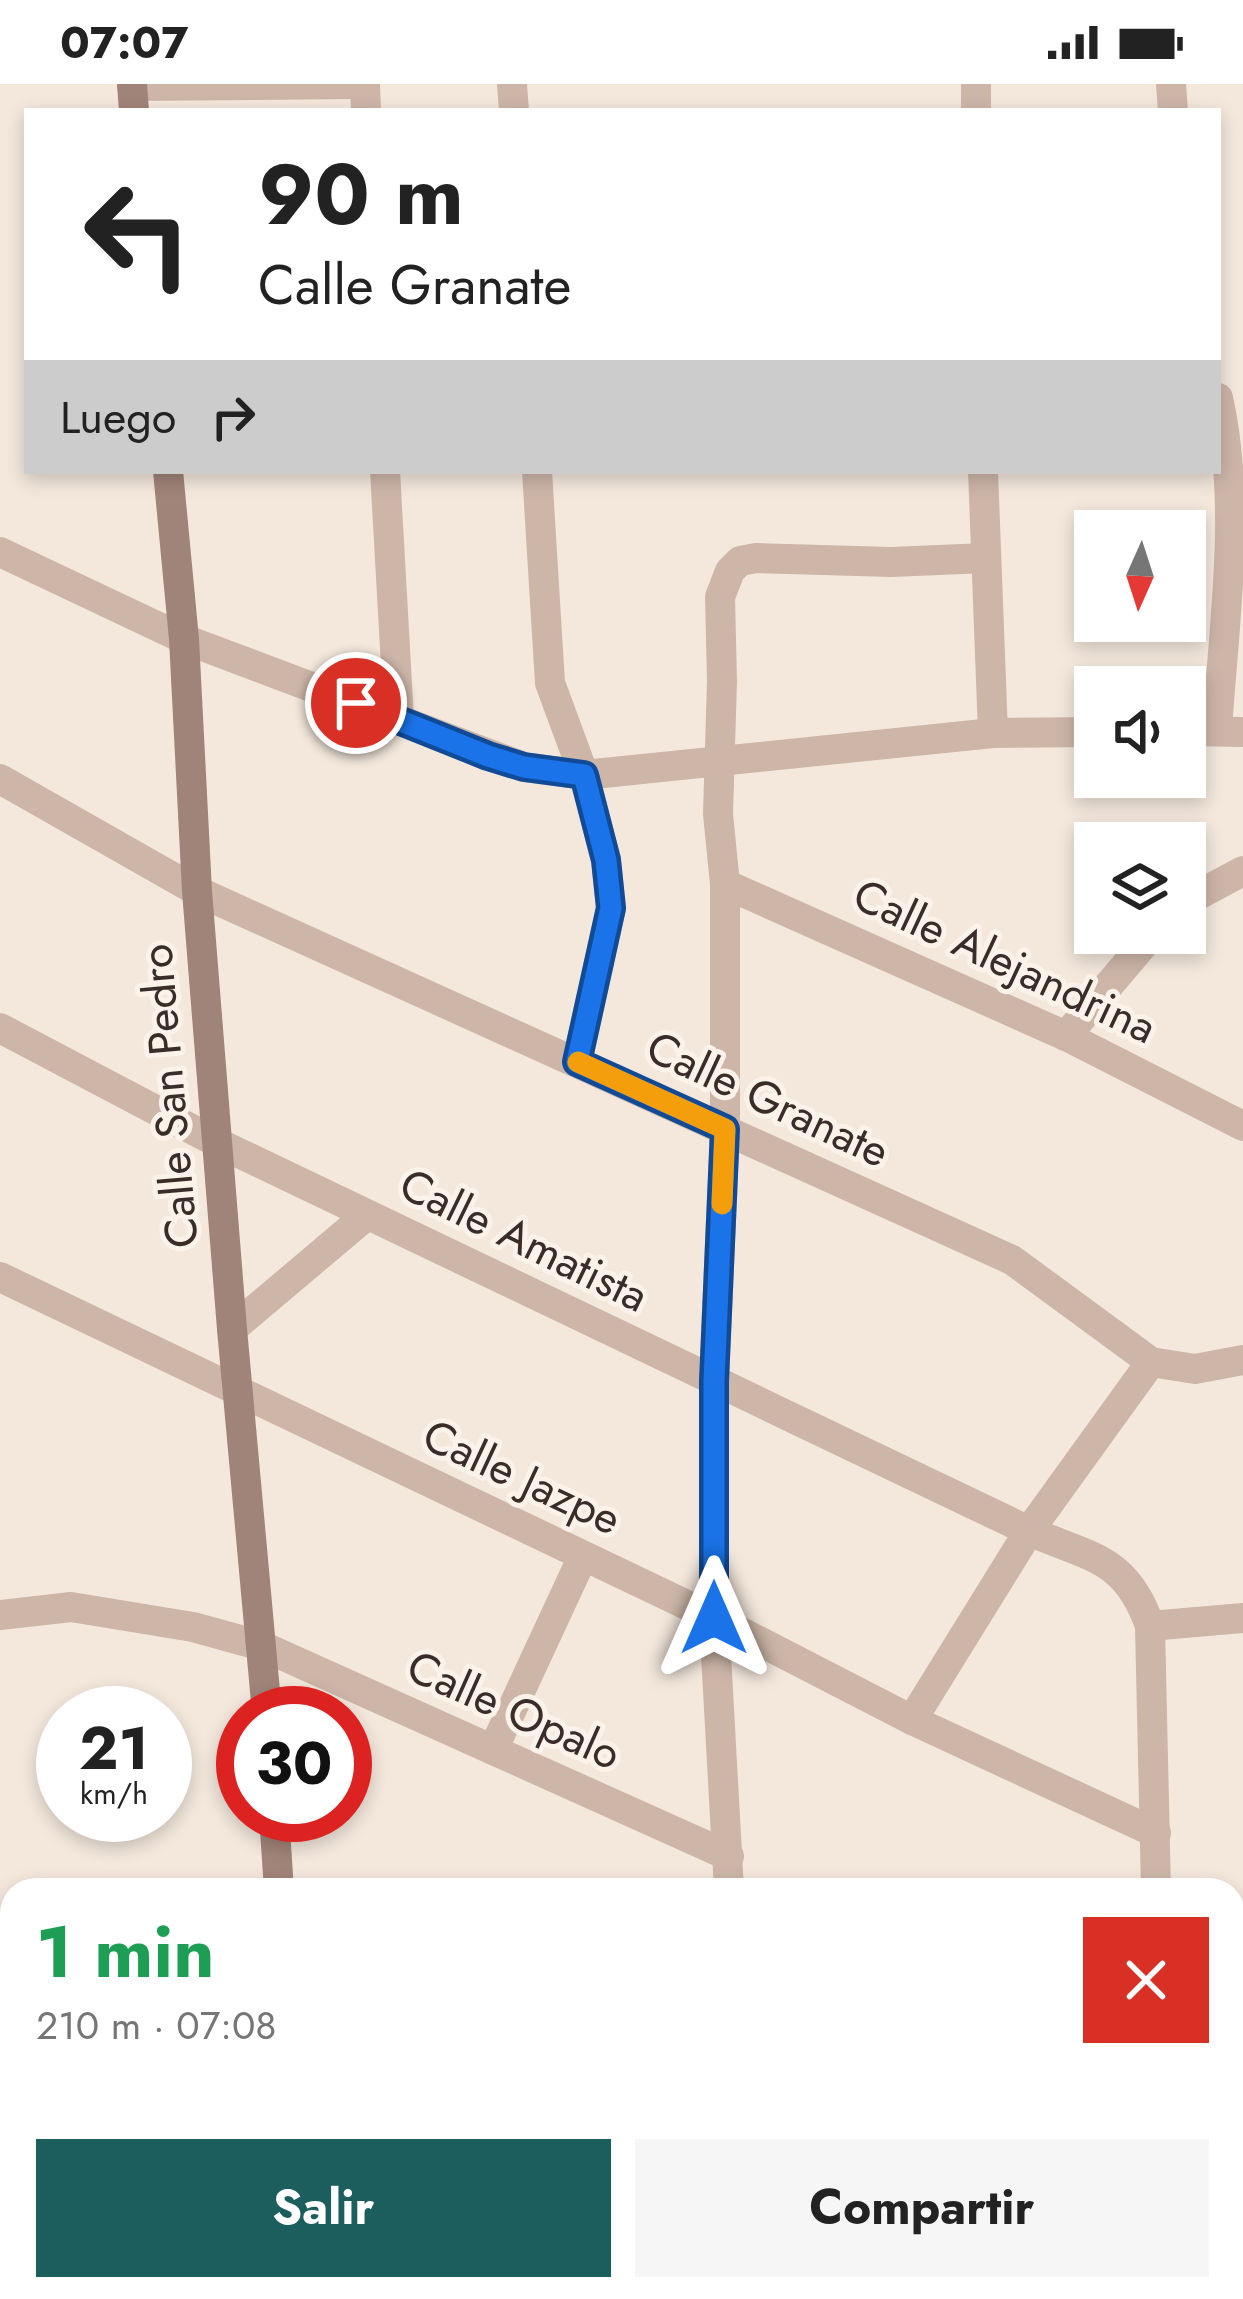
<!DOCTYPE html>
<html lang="es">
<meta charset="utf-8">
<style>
:root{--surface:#fff;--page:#f6f6f6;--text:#222;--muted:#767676;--accent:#1b5e5d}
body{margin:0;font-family:Jost,sans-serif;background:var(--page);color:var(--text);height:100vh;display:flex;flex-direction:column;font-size:45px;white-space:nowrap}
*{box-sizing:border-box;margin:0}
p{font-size:39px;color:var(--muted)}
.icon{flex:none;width:66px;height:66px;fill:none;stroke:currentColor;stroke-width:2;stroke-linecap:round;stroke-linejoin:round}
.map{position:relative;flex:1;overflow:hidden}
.panel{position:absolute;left:0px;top:1794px;width:1245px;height:423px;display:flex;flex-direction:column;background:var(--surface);border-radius:36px 36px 0 0;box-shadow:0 6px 18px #0003}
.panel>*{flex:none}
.guide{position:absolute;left:24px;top:24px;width:1197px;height:366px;border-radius:0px;box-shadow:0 6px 18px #0003;background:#fff;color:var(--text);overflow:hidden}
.needle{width:78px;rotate:183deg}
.fabs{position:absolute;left:1074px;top:426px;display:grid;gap:24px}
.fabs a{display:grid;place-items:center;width:132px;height:132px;border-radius:0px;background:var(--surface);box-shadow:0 6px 18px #0003;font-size:60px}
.speed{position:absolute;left:36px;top:1602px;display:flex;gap:24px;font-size:60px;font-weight:700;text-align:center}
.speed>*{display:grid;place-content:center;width:156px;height:156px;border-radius:50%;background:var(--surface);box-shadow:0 6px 18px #0003;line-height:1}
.speed small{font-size:30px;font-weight:400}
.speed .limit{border:18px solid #d22;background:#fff;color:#111}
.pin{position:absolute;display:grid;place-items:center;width:102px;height:102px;color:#fff;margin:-51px;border:6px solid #fff;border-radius:50%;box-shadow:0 3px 12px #0007}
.me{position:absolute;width:132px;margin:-66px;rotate:0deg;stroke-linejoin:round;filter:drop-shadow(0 0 9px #0008)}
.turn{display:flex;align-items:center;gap:42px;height:252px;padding:0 36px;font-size:54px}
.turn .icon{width:156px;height:156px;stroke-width:2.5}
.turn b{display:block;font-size:84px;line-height:102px}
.then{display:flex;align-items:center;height:114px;padding:0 36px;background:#0003;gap:24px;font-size:45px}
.round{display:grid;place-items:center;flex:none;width:126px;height:126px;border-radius:0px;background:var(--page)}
.head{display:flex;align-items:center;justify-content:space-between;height:204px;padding:0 36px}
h1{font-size:72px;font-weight:700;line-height:90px;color:#1e9e55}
.primary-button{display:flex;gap:24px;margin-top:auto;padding:24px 36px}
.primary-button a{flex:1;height:138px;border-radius:0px;background:var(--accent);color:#fff;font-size:48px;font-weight:700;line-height:138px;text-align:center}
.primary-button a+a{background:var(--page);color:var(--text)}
.status{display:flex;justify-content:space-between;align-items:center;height:84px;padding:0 60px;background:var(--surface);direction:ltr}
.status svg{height:33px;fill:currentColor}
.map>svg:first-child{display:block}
</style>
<div class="status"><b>07:07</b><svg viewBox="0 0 49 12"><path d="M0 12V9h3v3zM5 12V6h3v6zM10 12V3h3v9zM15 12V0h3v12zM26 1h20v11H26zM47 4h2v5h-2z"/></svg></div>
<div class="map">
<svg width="1243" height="2215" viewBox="0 0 1243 2215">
<rect width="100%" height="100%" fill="#f4e8dd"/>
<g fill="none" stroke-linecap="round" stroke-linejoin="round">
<g stroke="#cdb6a8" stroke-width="30">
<polyline points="365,0 366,27"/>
<polyline points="512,0 514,27"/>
<polyline points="976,0 976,27"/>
<polyline points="1171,0 1173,27"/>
<polyline points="132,2 354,0"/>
<polyline points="385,387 399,635"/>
<polyline points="537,387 550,599 584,691 606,776 611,824 577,978"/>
<polyline points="983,387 993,649"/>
<polyline points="0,468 184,555 524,683 584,691 993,649 1095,648"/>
<path d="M1217 646C1224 537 1242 422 1218 314"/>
<polyline points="1185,647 1243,648"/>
<polyline points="0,695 197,807 1012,1176 1151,1278 1195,1285 1243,1276"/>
<polyline points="725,800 1066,952 1243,1042"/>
<polyline points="1185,818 1243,787"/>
<path d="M0 944 218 1059 1029 1447C1091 1474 1126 1473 1150 1542L1156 1806"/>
<polyline points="1066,952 1153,849"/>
<polyline points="0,1193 714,1534 912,1636 1156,1749"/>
<polyline points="232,1245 367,1131"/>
<polyline points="0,1531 71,1523 193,1543 262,1562 729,1772"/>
<polyline points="1150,1542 1243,1534"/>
<polyline points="912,1636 1029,1447 1151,1278"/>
<polyline points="493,1666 583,1472"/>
<polyline points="729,1806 714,1534 714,1297 725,1045 725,800 718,730 722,597 720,513 730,487 740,477 756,474 891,478 986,474"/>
<polyline points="0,2107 12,2106"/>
<polyline points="80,2205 81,2215"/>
<polyline points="1163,2205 1163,2215"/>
</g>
<g stroke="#a18479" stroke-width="30">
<polyline points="132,0 134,27"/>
<polyline points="168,387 184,555 197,807 232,1245 267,1629"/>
<polyline points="274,1731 279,1806"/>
<polyline points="313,2205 314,2215"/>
</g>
</g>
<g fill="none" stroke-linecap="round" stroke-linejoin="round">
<g stroke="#114b97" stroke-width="30">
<polyline id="route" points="356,619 488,672 524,683 584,691 606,776 611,824 577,978 725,1045 714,1297 714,1534"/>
</g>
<use href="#route" stroke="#1a73e8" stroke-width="21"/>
<polyline stroke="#f59e0b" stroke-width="21" points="578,978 725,1045 722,1120"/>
</g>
<g text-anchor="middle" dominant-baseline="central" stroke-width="10" stroke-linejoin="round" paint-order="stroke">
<g font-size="45" fill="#3a2d29" stroke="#fbf2ea">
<text transform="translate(1005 877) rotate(25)">Calle Alejandrina</text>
<text transform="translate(169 1012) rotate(-95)">Calle San Pedro</text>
<text transform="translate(768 1015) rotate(25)">Calle Granate</text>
<text transform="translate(524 1156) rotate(26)">Calle Amatista</text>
<text transform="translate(522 1393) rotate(25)">Calle Jazpe</text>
<text transform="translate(514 1626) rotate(24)">Calle Opalo</text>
</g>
</g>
</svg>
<div class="fabs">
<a><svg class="needle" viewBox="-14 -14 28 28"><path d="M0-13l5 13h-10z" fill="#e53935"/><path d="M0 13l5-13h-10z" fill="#767676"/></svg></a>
<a><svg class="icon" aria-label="sound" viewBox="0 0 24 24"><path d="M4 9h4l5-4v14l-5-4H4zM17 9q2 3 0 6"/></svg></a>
<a><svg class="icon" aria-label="layers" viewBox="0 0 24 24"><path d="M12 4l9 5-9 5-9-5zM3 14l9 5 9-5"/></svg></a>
</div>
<div class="speed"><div>21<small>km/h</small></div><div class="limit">30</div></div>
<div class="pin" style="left:356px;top:619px;background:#d93025"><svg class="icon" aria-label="arrive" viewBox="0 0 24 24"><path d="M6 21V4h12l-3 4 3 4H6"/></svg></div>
<svg class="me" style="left:714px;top:1534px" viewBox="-20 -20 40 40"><path d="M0-17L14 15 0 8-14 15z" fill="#1a73e8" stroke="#fff" stroke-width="4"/></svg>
<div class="guide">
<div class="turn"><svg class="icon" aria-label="left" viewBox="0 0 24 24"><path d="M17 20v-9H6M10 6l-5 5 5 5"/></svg><div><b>90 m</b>Calle Granate</div></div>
<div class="then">Luego<svg class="icon" aria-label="right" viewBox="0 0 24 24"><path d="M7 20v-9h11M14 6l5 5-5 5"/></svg></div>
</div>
<section class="panel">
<div class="head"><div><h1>1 min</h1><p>210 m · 07:08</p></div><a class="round" style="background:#d93025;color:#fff"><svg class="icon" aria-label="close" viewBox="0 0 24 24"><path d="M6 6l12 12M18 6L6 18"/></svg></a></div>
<div class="primary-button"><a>Salir</a><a>Compartir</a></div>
</section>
</div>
